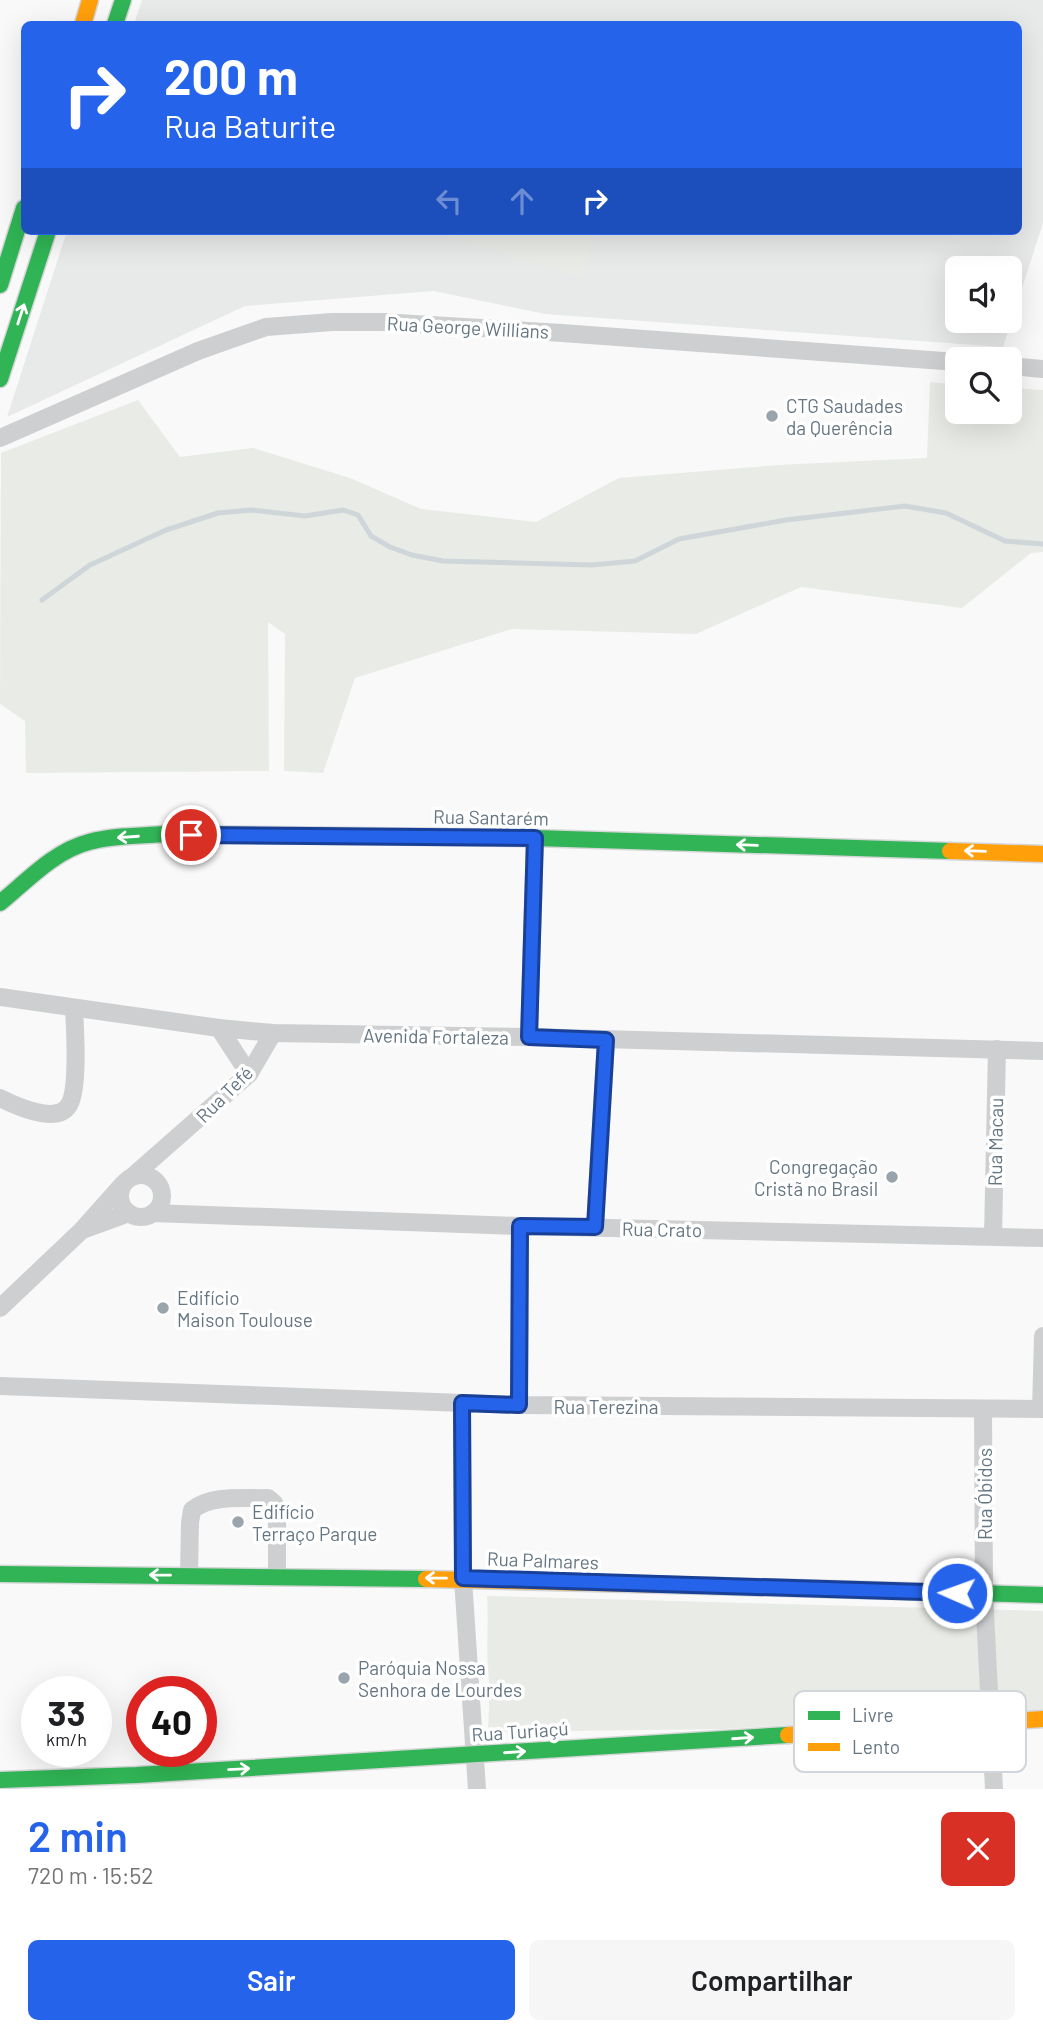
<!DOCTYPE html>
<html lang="pt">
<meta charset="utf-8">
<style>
:root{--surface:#fff;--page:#f6f6f6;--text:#202124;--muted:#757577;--accent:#2563eb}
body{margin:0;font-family:Barlow,sans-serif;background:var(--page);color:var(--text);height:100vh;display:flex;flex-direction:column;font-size:26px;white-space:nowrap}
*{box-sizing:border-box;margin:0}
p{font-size:23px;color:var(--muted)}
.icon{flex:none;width:38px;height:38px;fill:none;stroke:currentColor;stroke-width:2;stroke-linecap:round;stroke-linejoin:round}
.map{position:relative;height:1789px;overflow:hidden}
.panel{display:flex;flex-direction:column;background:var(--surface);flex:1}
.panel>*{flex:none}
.banner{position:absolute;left:21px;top:21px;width:1001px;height:214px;border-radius:10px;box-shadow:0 7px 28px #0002;background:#2563eb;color:#fff;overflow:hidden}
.tools{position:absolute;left:945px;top:256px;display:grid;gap:14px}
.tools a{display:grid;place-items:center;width:77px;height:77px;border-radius:10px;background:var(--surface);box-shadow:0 7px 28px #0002;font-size:35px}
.speed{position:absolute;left:21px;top:1676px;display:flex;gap:14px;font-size:35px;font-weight:700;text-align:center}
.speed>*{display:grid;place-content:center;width:91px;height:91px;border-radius:50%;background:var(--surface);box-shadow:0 7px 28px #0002;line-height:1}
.speed small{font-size:18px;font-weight:400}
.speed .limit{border:10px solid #d22;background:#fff;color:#111}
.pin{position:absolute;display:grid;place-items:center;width:60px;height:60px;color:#fff;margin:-30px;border:4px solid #fff;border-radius:50%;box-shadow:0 2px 7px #0007}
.me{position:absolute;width:77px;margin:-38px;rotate:272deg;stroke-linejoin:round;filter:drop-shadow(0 0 5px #0008)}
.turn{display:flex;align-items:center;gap:24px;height:147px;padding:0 28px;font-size:32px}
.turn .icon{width:91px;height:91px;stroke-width:2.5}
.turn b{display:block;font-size:49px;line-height:60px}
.lanes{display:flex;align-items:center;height:66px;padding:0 28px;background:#0003;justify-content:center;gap:35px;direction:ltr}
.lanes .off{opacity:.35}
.round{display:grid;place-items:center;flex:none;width:74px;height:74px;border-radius:10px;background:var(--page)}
.overview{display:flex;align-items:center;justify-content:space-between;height:119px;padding:0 28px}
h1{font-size:42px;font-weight:600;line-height:52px;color:var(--accent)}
.cta{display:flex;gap:14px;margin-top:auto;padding:14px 28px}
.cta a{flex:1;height:80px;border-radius:10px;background:var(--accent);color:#fff;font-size:28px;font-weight:600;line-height:80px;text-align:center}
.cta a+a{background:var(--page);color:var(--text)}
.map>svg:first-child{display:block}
</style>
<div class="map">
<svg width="1043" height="1789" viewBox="0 0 1043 1789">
<rect width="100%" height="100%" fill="#f9f9f9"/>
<path fill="#e8e9e9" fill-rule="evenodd" d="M142 0H1043V223L1003 347 545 314 434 291 245 306 7 417 67 231H1018V24H134ZM957 268H1010V320H957Z"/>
<g fill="#e8ebe6">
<polygon points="432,231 597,231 582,278"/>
<polygon points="930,382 957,384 957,411 1010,411 1010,388 1043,390 1043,552 1031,553 962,608 801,587 696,634 512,629 355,678 323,773 284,771 285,634 268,622 269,771 26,773 25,721 0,704 1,453 138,400 180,457 253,448 350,478 421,509 536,522 619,478 778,465 927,458"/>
<path d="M487 1596 1043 1611V1710L723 1729 488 1732C489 1710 490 1689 488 1667 486 1644 489 1620 487 1596Z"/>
</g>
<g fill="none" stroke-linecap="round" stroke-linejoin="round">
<polyline stroke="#ced6d9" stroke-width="5" points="42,600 90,565 166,530 218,513 251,510 305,516 343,510 358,515 371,536 390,547 412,555 443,561 592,565 635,561 679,539 786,520 905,506 946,513 1005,541 1043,544"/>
<g stroke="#d5d6d7" stroke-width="19">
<g id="fast">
<polyline points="115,24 123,0"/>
<polyline points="0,285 24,208"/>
<polyline points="0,379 48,231"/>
<path d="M0 903C27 881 54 851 89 842 114 835 140 836 165 834L535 838 950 851"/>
<polyline points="0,1574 426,1579"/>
<polyline points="713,1586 1043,1595"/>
<polyline points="0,1780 137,1775 788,1735"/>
</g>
</g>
<g stroke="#d5d6d7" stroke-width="19">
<g id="slow">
<polyline points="83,24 90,0"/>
<polyline points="950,851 1043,854"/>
<polyline points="426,1579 713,1586"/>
<polyline points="788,1735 1043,1719"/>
</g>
</g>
<g stroke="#cecfd0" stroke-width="18">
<polyline points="1010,366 1043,369"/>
<polyline points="0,438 198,351 266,327 332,322 382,322 562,333 957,362"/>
<polyline points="0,997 219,1028 273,1033 529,1037 1043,1051"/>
<polyline points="219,1028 249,1074"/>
<polyline points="529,1037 535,838"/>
<path d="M0 1098C16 1106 57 1125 69 1105 79 1089 75 1028 74 1008"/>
<circle cx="141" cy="1196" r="21"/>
<polyline points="133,1176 249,1074 273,1033"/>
<polyline points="153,1213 520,1226 1043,1238"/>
<polyline points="595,1227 606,1040"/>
<polyline points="85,1229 129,1213"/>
<polyline points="993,1236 997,1049"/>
<polyline points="0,1308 82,1230 123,1184"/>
<polyline points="0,1386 519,1405 1043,1409"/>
<polyline points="462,1403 463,1579 477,1789"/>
<polyline points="519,1405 520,1226"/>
<polyline points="983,1409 984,1594 994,1789"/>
<polyline points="1041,1409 1043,1336"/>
<path d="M189 1576 190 1523 192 1510C213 1494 243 1499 268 1498L274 1503 277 1511V1576"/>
</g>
<use href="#fast" stroke="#30b455" stroke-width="16"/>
<use href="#slow" stroke="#ff9f0a" stroke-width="16"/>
</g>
<defs><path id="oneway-shaft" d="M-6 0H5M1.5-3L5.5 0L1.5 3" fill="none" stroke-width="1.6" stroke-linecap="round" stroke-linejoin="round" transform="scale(1.75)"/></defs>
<g stroke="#fff">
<use href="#oneway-shaft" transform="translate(21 314) rotate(-72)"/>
<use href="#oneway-shaft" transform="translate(128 837) rotate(176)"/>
<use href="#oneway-shaft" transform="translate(747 845) rotate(-178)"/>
<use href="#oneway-shaft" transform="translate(975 851) rotate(-178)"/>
<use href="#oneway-shaft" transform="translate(160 1575) rotate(-179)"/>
<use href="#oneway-shaft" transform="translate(436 1578) rotate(-179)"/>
<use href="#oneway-shaft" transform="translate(743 1738) rotate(-4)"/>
<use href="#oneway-shaft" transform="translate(515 1752) rotate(-4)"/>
<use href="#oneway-shaft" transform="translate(239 1769) rotate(-3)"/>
</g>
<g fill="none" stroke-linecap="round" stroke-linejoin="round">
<g stroke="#184099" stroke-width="18">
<polyline id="route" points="191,835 535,838 529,1037 606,1040 595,1227 520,1226 519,1405 462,1403 463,1578 957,1593"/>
</g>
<use href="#route" stroke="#2563eb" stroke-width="12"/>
</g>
<g fill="#99a4ac" stroke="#fff" stroke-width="2.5">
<circle cx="772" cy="416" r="7"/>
<circle cx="892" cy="1177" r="7"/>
<circle cx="163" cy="1308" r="7"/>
<circle cx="238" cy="1522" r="7"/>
<circle cx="344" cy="1678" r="7"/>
</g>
<g text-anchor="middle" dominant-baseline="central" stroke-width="7" stroke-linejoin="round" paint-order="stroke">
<g font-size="19" fill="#657683" stroke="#fff">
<text transform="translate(468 327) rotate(3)">Rua George Willians</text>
<text transform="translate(491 817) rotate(1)">Rua Santarém</text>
<text transform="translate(436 1036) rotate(1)">Avenida Fortaleza</text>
<text transform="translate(224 1094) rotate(-45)">Rua Tefé</text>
<text transform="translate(995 1142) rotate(-89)">Rua Macau</text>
<text transform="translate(662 1229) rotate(1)">Rua Crato</text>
<text x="606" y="1406">Rua Terezina</text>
<text transform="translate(984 1494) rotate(-90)">Rua Óbidos</text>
<text transform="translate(543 1560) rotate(2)">Rua Palmares</text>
<text transform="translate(520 1731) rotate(-4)">Rua Turiaçú</text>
</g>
<g font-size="19" fill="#657683" stroke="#fff" text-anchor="start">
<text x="786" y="405">CTG Saudades<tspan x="786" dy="22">da Querência</tspan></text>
<text x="878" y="1166" text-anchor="end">Congregação<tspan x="878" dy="22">Cristã no Brasil</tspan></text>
<text x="177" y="1297">Edifício<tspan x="177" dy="22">Maison Toulouse</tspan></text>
<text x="252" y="1511">Edifício<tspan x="252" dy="22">Terraço Parque</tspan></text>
<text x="358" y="1667">Paróquia Nossa<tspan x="358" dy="22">Senhora de Lourdes</tspan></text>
</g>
</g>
<rect x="794" y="1691" width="232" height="81" rx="10" fill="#fff" stroke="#d1d6da" stroke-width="2"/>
<rect x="808" y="1711" width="32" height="9" fill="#30b455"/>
<rect x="808" y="1743" width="32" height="8" fill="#ff9f0a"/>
<g font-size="19" fill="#657683">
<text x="852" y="1722">Livre</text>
<text x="852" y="1754">Lento</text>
</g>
</svg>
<div class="tools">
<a><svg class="icon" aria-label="sound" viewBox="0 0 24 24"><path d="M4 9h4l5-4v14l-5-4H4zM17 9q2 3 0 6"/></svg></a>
<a><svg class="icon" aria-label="search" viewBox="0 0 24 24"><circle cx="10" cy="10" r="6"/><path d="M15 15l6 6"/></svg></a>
</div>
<div class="speed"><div>33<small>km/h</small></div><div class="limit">40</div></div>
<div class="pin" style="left:191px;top:835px;background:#d93025"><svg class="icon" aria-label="arrive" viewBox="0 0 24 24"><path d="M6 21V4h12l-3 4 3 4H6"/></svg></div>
<svg class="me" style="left:957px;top:1593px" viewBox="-20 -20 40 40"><circle r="17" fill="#2563eb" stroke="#fff" stroke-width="3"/><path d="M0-11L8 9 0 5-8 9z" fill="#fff"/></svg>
<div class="banner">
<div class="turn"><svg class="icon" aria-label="right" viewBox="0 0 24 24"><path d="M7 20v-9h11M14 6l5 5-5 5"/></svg><div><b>200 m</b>Rua Baturite</div></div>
<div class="lanes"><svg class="icon off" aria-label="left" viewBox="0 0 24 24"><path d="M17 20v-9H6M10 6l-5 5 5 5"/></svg><svg class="icon off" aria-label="ahead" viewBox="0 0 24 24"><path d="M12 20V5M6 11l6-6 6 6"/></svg><svg class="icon" aria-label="right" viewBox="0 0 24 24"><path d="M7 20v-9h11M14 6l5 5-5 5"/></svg></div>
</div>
</div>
<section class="panel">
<div class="overview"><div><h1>2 min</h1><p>720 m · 15:52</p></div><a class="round" style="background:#d93025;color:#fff"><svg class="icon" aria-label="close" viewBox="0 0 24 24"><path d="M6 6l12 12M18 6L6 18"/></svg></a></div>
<div class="cta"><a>Sair</a><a>Compartilhar</a></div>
</section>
